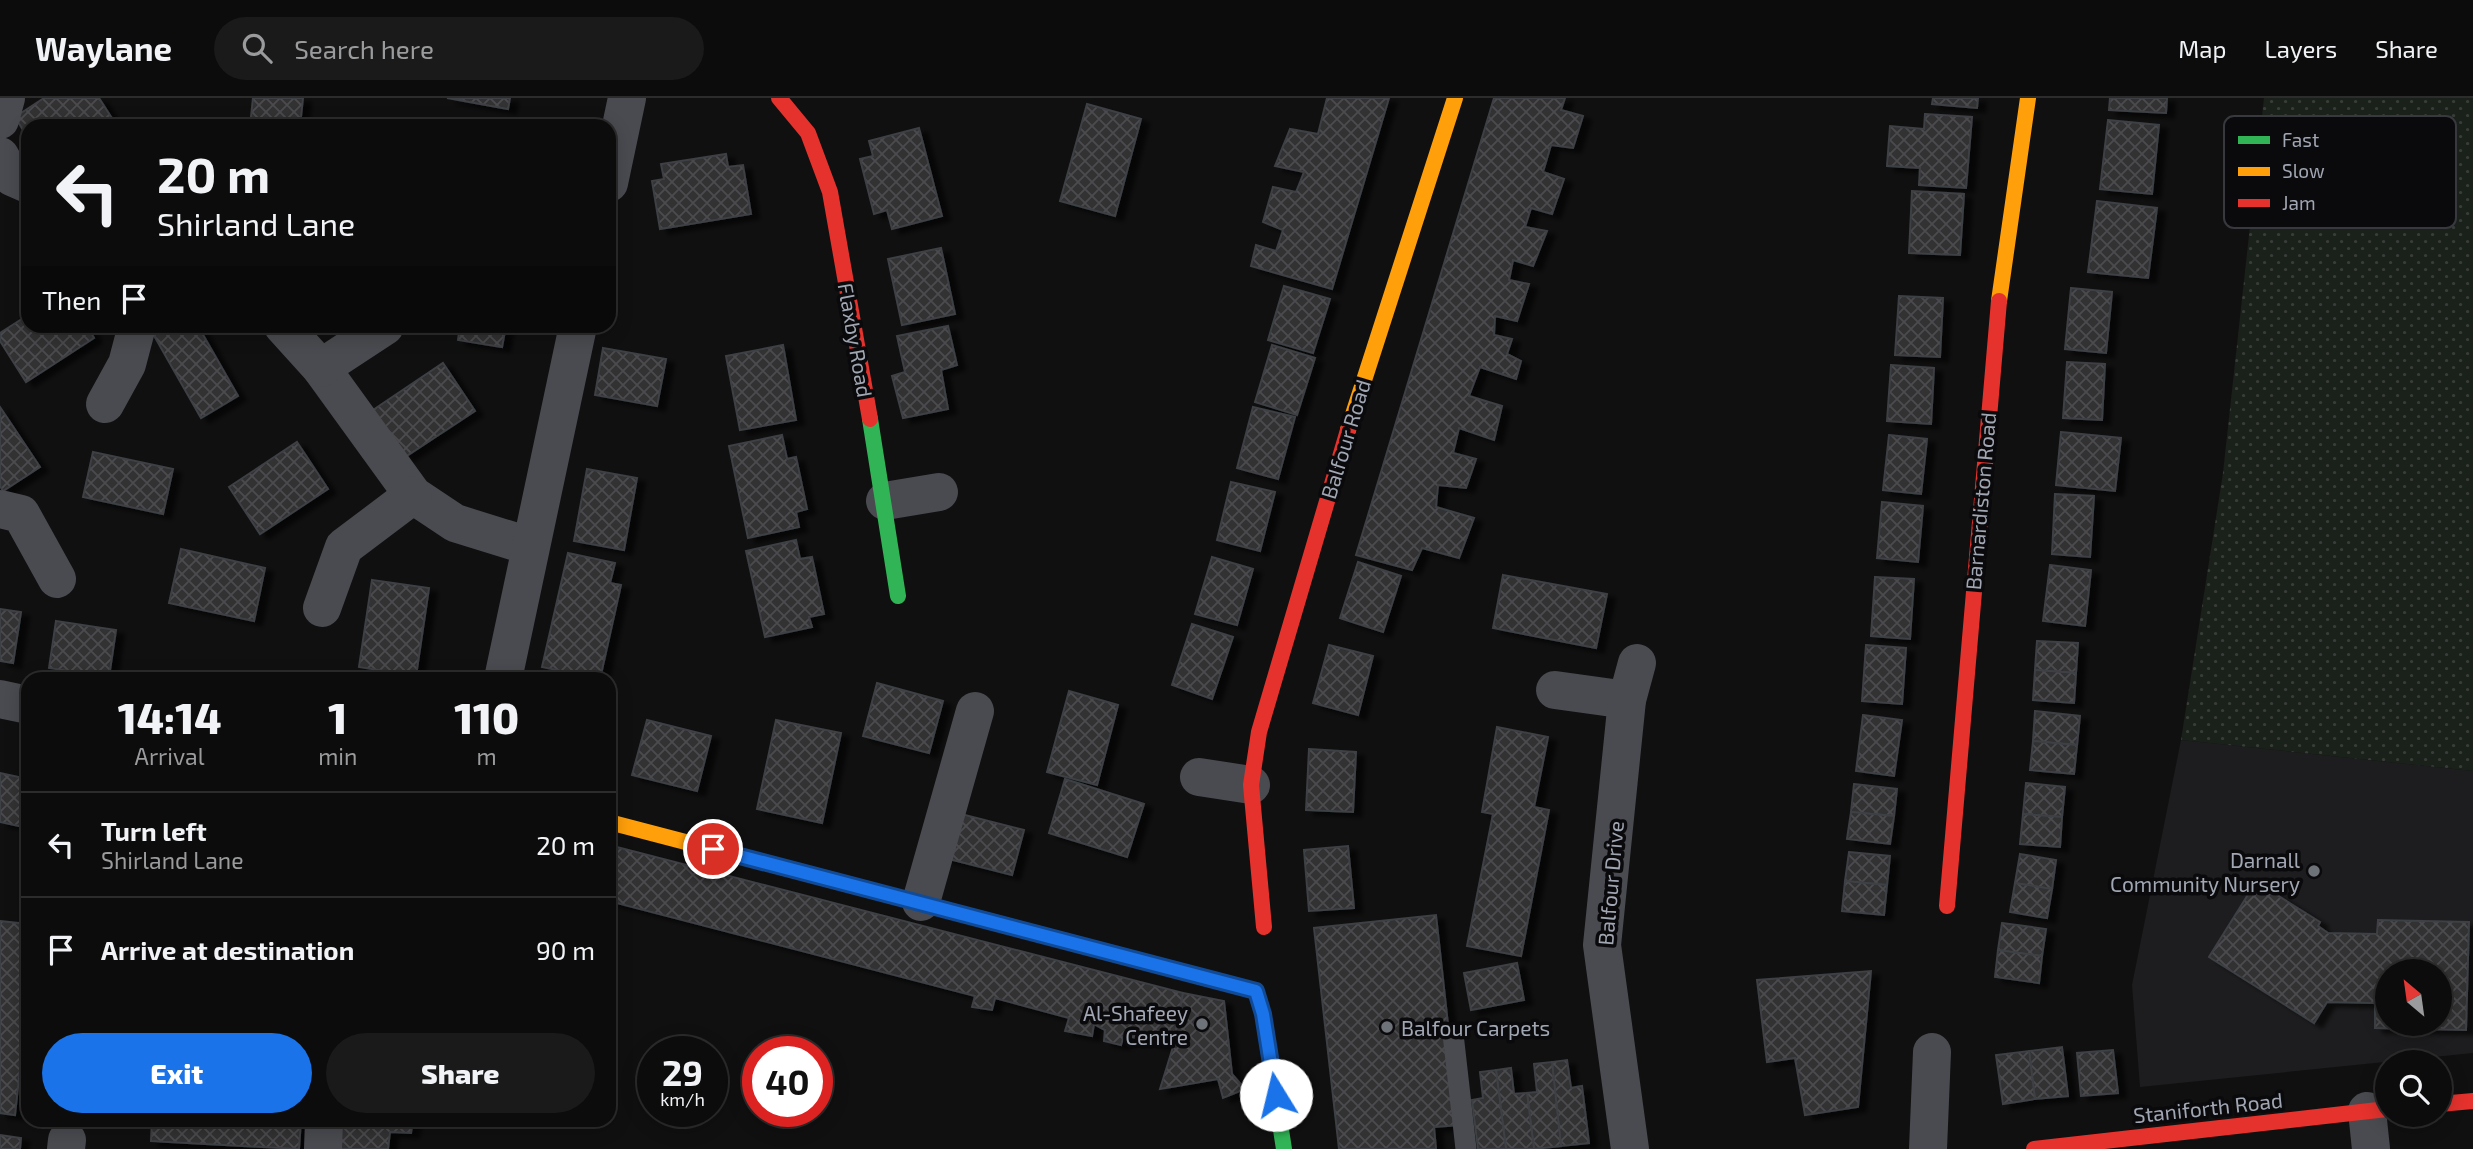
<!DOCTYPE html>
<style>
:root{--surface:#0c0c0c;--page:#1a1a1a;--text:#f1f3f6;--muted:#9a9b9d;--line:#2c2c2d;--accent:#1a73e8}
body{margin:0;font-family:"Exo 2",sans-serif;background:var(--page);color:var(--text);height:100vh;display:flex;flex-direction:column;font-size:26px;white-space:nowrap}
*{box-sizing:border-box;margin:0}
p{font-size:23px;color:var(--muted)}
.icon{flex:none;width:38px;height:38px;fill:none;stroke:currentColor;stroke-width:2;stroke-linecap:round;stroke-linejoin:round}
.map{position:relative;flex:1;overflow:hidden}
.side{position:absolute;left:21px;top:574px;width:595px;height:455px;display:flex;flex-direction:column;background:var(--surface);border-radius:21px;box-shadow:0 4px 18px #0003,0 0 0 2px var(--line)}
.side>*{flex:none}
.hud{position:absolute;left:21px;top:21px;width:595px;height:214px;border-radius:21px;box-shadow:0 4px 18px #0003,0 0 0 2px var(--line);background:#0c0c0c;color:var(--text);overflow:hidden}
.needle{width:46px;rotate:331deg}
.tools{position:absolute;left:2375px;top:861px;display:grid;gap:14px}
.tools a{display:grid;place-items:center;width:77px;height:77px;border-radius:50%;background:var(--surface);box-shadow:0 4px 18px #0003,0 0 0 2px var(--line);font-size:35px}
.speed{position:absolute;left:637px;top:938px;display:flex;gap:14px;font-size:35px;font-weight:700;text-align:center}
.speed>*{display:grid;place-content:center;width:91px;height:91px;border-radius:50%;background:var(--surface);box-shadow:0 4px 18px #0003,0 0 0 2px var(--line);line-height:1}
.speed small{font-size:18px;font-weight:400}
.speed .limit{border:10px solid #d22;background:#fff;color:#111}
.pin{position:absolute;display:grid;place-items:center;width:60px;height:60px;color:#fff;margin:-30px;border:4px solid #fff;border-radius:50%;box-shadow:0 2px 7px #0007}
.me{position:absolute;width:77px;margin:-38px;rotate:351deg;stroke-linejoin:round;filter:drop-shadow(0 0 5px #0008)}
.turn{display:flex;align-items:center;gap:24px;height:147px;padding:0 21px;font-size:32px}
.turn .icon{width:91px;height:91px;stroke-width:2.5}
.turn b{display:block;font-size:49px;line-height:60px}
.then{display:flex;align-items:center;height:66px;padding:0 21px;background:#0003;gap:14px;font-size:26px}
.eta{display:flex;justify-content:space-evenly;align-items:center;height:119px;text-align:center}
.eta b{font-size:42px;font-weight:800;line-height:49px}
.cta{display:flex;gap:14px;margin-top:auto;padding:14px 21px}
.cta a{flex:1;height:80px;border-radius:42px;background:var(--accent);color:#fff;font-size:28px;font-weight:800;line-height:80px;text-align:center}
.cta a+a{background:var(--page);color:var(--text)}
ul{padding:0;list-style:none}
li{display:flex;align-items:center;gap:21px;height:105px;padding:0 21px;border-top:2px solid var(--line)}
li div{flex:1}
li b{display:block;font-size:26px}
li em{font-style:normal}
header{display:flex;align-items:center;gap:42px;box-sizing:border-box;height:98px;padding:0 35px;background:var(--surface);border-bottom:2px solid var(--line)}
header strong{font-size:33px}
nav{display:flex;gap:38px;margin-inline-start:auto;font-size:24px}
.search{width:490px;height:63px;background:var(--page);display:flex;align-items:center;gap:18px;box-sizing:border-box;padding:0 24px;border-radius:38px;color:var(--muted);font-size:26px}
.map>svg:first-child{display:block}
</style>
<header>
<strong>Waylane</strong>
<div class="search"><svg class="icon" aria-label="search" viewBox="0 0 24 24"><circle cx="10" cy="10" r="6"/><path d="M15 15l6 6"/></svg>Search here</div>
<nav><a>Map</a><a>Layers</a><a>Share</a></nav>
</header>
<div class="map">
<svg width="2473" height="1051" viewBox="0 0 2473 1051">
<defs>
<pattern id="park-dots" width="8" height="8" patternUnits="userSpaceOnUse" patternTransform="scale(1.75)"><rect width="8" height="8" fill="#1a201a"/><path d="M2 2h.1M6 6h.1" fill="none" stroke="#383d39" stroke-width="1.8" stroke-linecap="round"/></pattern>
<pattern id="building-cross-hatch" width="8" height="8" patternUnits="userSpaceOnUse" patternTransform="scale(1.75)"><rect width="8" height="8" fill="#303033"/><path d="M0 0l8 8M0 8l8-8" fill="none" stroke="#4b4b4e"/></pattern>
<filter id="shadow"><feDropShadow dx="8" dy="4.5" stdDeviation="2" flood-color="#0009"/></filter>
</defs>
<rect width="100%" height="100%" fill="#101010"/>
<path fill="#1d1d1f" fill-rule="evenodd" d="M2181 642 2473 673V955L2140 989 2132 887ZM2387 873H2440V926H2387Z"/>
<polygon fill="url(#park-dots)" points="2264,0 2473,0 2473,673 2181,642 2223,375"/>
<g fill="url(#building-cross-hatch)" stroke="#3e4044" stroke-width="2" fill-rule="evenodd" filter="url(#shadow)">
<polygon points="44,0 99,0 113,22 104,28 28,28 28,40 15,19"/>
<polygon points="253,0 303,0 300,28 250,28"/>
<polygon points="447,0 510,0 508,11"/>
<polygon points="1327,0 1389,0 1332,191 1251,168 1256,147 1276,153 1283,132 1263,124 1273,89 1296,94 1304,74 1275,68 1290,31 1318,36"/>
<polygon points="1494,0 1565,0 1561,12 1583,18 1573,50 1551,47 1543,74 1564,81 1552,116 1531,110 1525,129 1547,133 1533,168 1513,162 1509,182 1529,186 1517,223 1495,218 1494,237 1512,241 1507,256 1521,263 1516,281 1480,269 1469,298 1502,308 1494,342 1459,330 1453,355 1476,361 1466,390 1438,387 1436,409 1474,420 1459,460 1422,450 1412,472 1356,457"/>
<polygon points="1933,0 1978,0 1977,10 1932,6"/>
<polygon points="2110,0 2167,0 2166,15 2109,12"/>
<polygon points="1087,6 1141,21 1115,118 1060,103"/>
<polygon points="1925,16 1972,19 1966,90 1919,87 1920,70 1887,68 1890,28 1924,31"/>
<polygon points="2108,22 2159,27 2152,96 2100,91"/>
<polygon points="919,30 942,118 892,131 887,112 874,116 860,61 873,58 869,43"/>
<polygon points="726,56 728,69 743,67 751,116 660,131 652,83 664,81 661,66"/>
<polygon points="1912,93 1964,96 1960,157 1909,155"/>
<polygon points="2097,103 2157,110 2148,180 2088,174"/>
<polygon points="941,150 955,216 902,227 888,161"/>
<polygon points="1284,188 1330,201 1313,255 1268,242"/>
<polygon points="2071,190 2112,194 2106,255 2065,251"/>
<polygon points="1899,198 1943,200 1940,259 1895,257"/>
<polygon points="28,217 28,228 87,228 94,240 26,284 0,243 0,235"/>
<polygon points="168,228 198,228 238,298 201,320 153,236"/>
<polygon points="460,228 506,228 502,249 458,242"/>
<polygon points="948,228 957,267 941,272 948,311 903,320 892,278 905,274 897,238"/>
<polygon points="783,247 796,322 740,332 726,258"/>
<polygon points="1272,247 1315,260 1297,317 1255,304"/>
<polygon points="603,250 666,261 657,308 595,297"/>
<polygon points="2067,264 2105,266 2102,322 2063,320"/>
<polygon points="443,265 475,313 405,359 373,312"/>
<polygon points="1891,267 1934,270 1931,326 1887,323"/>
<polygon points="0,309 40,369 3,393 0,388"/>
<polygon points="1253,309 1295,319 1278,381 1237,370"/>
<polygon points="2061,334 2121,340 2115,393 2056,387"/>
<polygon points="782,337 787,361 796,359 807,411 796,414 799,429 748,440 729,348"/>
<polygon points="1889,337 1927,341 1921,396 1883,392"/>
<polygon points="297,344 328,391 260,436 229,389"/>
<polygon points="93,354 173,371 163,416 83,399"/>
<polygon points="587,371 637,380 624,452 574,443"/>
<polygon points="1231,384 1275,394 1260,453 1217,442"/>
<polygon points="2055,396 2094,398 2090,459 2052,456"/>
<polygon points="1882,404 1923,408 1918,464 1877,460"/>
<polygon points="796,442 800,461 812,459 824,516 809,519 812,529 765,539 746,453"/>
<polygon points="181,451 265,470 254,523 169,505"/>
<polygon points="568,455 615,465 610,485 621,487 600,581 542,569"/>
<polygon points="1212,459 1253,471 1237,527 1195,516"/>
<polygon points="1358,464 1401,478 1383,534 1340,520"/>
<polygon points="2050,467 2091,472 2085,528 2043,523"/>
<polygon points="1503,477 1607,496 1596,550 1493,530"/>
<polygon points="1875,479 1914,481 1910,541 1871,538"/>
<polygon points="372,482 429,490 416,578 359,569"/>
<polygon points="0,511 21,514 13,565 0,563"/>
<polygon points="56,523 116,532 109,579 49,570"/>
<polygon points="1192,526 1233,539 1212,601 1172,587"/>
<polygon points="2037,543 2078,545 2076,575 2035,572"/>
<polygon points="1329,547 1373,558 1358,617 1313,605"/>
<polygon points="1866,547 1906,550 1902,606 1862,603"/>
<polygon points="2035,572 2076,575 2074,605 2033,602"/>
<polygon points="877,585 943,603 929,655 863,638"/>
<polygon points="1069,593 1118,607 1097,687 1047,674"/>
<polygon points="2035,613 2080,618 2077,647 2033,643"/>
<polygon points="1863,617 1902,622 1894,678 1856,673"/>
<polygon points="647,622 711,638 697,693 632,677"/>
<polygon points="776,622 841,635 822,725 757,711"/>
<polygon points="1497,629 1548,639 1534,709 1549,712 1521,858 1467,848 1493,716 1482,714"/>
<polygon points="2033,643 2077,647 2074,676 2030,672"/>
<polygon points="1309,651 1356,654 1353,714 1306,712"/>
<polygon points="0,675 28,681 28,730 0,724"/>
<polygon points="1065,681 1144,706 1127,759 1049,735"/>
<polygon points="2026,685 2065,689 2062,719 2023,716"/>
<polygon points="1854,686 1897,691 1894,718 1851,714"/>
<polygon points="953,714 1024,732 1012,777 941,759"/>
<polygon points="1851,714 1894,718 1890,746 1847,741"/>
<polygon points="2023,716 2062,719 2060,749 2020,746"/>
<polygon points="609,747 1183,895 1173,949 1124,937 1121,947 1104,943 1105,932 1094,926 1092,938 1065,933 1069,920 995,900 992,912 972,909 975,898 609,803"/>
<polygon points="1348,748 1354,810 1309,813 1304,752"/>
<polygon points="1849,754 1890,758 1887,787 1845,783"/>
<polygon points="2020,756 2056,762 2052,791 2015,785"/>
<polygon points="1845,783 1887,787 1884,817 1842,813"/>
<path d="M2256 784 2320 824 2318 828 2328 835 2377 836 2378 822 2469 824 2466 932 2375 930V905L2327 904 2314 925 2209 859ZM2387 873H2440V926H2387Z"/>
<polygon points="2015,785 2052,791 2047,820 2010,814"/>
<polygon points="1436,817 1459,1027 1434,1029 1436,1051 1339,1051 1314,830"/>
<polygon points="0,823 28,826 28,897 15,1017 0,1015"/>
<polygon points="2002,825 2046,831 2042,858 1998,852"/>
<polygon points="1998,852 2042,858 2039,885 1995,879"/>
<polygon points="1517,865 1524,902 1471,912 1464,875"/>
<polygon points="1871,873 1858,1009 1805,1017 1795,960 1767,964 1757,882"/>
<polygon points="1183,895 1224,903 1232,976 1245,991 1223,1000 1218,981 1160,991 1173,949"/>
<polygon points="2062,949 2068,998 2035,1001 2029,953"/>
<polygon points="2113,952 2118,995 2081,998 2077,955"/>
<polygon points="2029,953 2035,1001 2003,1006 1996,957"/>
<polygon points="1567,962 1571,990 1582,988 1589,1045 1561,1048 1552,964"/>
<polygon points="1552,964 1561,1048 1534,1051 1527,995 1537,994 1534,966"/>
<polygon points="1511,970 1514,996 1527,995 1534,1051 1506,1051 1496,972"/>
<polygon points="1496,972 1506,1051 1478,1051 1472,1002 1483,1000 1480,974"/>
<polygon points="152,1022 301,1022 299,1051 151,1043"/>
<polygon points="342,1022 413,1022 411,1035 390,1034 388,1051 340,1051"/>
<polygon points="0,1037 21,1040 20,1051 0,1051"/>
</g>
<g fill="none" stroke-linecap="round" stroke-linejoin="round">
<polyline stroke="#4a4b50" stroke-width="21" points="1453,936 1466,1051"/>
<g stroke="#4a4b50" stroke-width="38">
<polyline points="0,22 6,0"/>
<polyline points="0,58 12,79 28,86"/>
<polyline points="609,85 627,0"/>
<polyline points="283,228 321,270 413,397 455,425 529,448"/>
<polyline points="321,270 385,228"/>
<polyline points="105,306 127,266 137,228"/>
<polyline points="885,403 939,394"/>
<polyline points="0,411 21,416 57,481"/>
<polyline points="322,510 344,449 413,397"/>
<polyline points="503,581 578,228"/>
<polyline points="1555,592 1627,602"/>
<polyline points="0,601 28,607"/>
<polyline points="1199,679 1251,687"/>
<polyline points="921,804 975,613"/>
<polyline points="2367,1013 2371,1051"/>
<polyline points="66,1051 67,1042"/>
<polyline points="323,1051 324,1022"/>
<polyline points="1630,1051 1602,847 1627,602 1637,565"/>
<polyline points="1928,1051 1932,954"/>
</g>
<g stroke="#30b455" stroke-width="16">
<polyline points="870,321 898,498"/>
<polyline points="1077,846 1256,893 1263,917 1284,1051"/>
</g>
<g stroke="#ff9f0a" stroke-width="16">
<polyline points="1999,203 2028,0"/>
<polyline points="1348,332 1455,0"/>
<polyline points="609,724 1077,846"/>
</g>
<g stroke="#e5322d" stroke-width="16">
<polyline points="779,0 808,35 830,94 870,321"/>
<polyline points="1947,808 1999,203"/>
<polyline points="1264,829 1251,687 1259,634 1348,332"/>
<polyline points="2440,1006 2473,1003"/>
<polyline points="2034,1051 2387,1011"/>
</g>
</g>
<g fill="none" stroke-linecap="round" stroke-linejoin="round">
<g stroke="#114b97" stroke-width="18">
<polyline id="route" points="713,751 1256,893 1263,916 1276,997"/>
</g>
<use href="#route" stroke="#1a73e8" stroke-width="12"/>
</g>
<g fill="#6e7279" stroke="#0a0a0c" stroke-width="2.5">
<circle cx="2314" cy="773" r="7"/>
<circle cx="1202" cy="926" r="7"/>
<circle cx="1387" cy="929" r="7"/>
</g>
<g text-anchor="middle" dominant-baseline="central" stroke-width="7" stroke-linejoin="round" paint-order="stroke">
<g font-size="21" fill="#a0a6b2" stroke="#0a0a0c">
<text transform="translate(856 242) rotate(80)">Flaxby Road</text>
<text transform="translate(1345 341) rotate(-73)">Balfour Road</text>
<text transform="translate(1980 403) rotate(-85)">Barnardiston Road</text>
<text transform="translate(1610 785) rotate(-85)">Balfour Drive</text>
<text transform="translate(2208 1009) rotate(-6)">Staniforth Road</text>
</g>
<g font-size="21" fill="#a0a6b2" stroke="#0a0a0c" text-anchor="end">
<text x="2300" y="761">Darnall<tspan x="2300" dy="24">Community Nursery</tspan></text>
<text x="1188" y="914">Al-Shafeey<tspan x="1188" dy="24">Centre</tspan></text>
<text x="1401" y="929" text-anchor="start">Balfour Carpets</text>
</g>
</g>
<rect x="2224" y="18" width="232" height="112" rx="10" fill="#0a0a0c" stroke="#37393e" stroke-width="2"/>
<rect x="2238" y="38" width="32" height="8" fill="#30b455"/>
<rect x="2238" y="69" width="32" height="9" fill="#ff9f0a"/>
<rect x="2238" y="101" width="32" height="8" fill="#e5322d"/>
<g font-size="19" fill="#a0a6b2">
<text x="2282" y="49">Fast</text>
<text x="2282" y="80">Slow</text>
<text x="2282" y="112">Jam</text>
</g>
</svg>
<div class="tools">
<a><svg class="needle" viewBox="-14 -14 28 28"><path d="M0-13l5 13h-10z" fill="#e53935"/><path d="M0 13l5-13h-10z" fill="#9a9b9d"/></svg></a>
<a><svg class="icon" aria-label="search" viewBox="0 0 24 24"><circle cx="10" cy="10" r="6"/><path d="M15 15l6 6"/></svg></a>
</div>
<div class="speed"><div>29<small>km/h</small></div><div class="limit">40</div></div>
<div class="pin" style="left:713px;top:751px;background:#d93025"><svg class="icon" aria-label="arrive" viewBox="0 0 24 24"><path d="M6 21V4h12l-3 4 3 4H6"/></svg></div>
<svg class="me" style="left:1276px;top:997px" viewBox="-20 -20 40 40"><circle r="19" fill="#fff"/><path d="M0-13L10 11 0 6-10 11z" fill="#1a73e8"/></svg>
<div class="hud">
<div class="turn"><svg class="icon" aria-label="left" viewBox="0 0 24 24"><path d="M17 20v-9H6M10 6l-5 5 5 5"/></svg><div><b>20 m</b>Shirland Lane</div></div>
<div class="then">Then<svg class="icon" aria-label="arrive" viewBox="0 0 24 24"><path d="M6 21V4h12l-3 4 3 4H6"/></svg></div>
</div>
<section class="side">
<div class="eta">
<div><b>14:14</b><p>Arrival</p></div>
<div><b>1</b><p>min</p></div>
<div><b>110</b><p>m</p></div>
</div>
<ul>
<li><svg class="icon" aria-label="left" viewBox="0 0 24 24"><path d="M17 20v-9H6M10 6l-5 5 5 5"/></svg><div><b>Turn left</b><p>Shirland Lane</p></div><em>20 m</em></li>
<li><svg class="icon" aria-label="arrive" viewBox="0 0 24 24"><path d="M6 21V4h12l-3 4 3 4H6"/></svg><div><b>Arrive at destination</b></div><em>90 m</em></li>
</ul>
<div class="cta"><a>Exit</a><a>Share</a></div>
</section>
</div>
